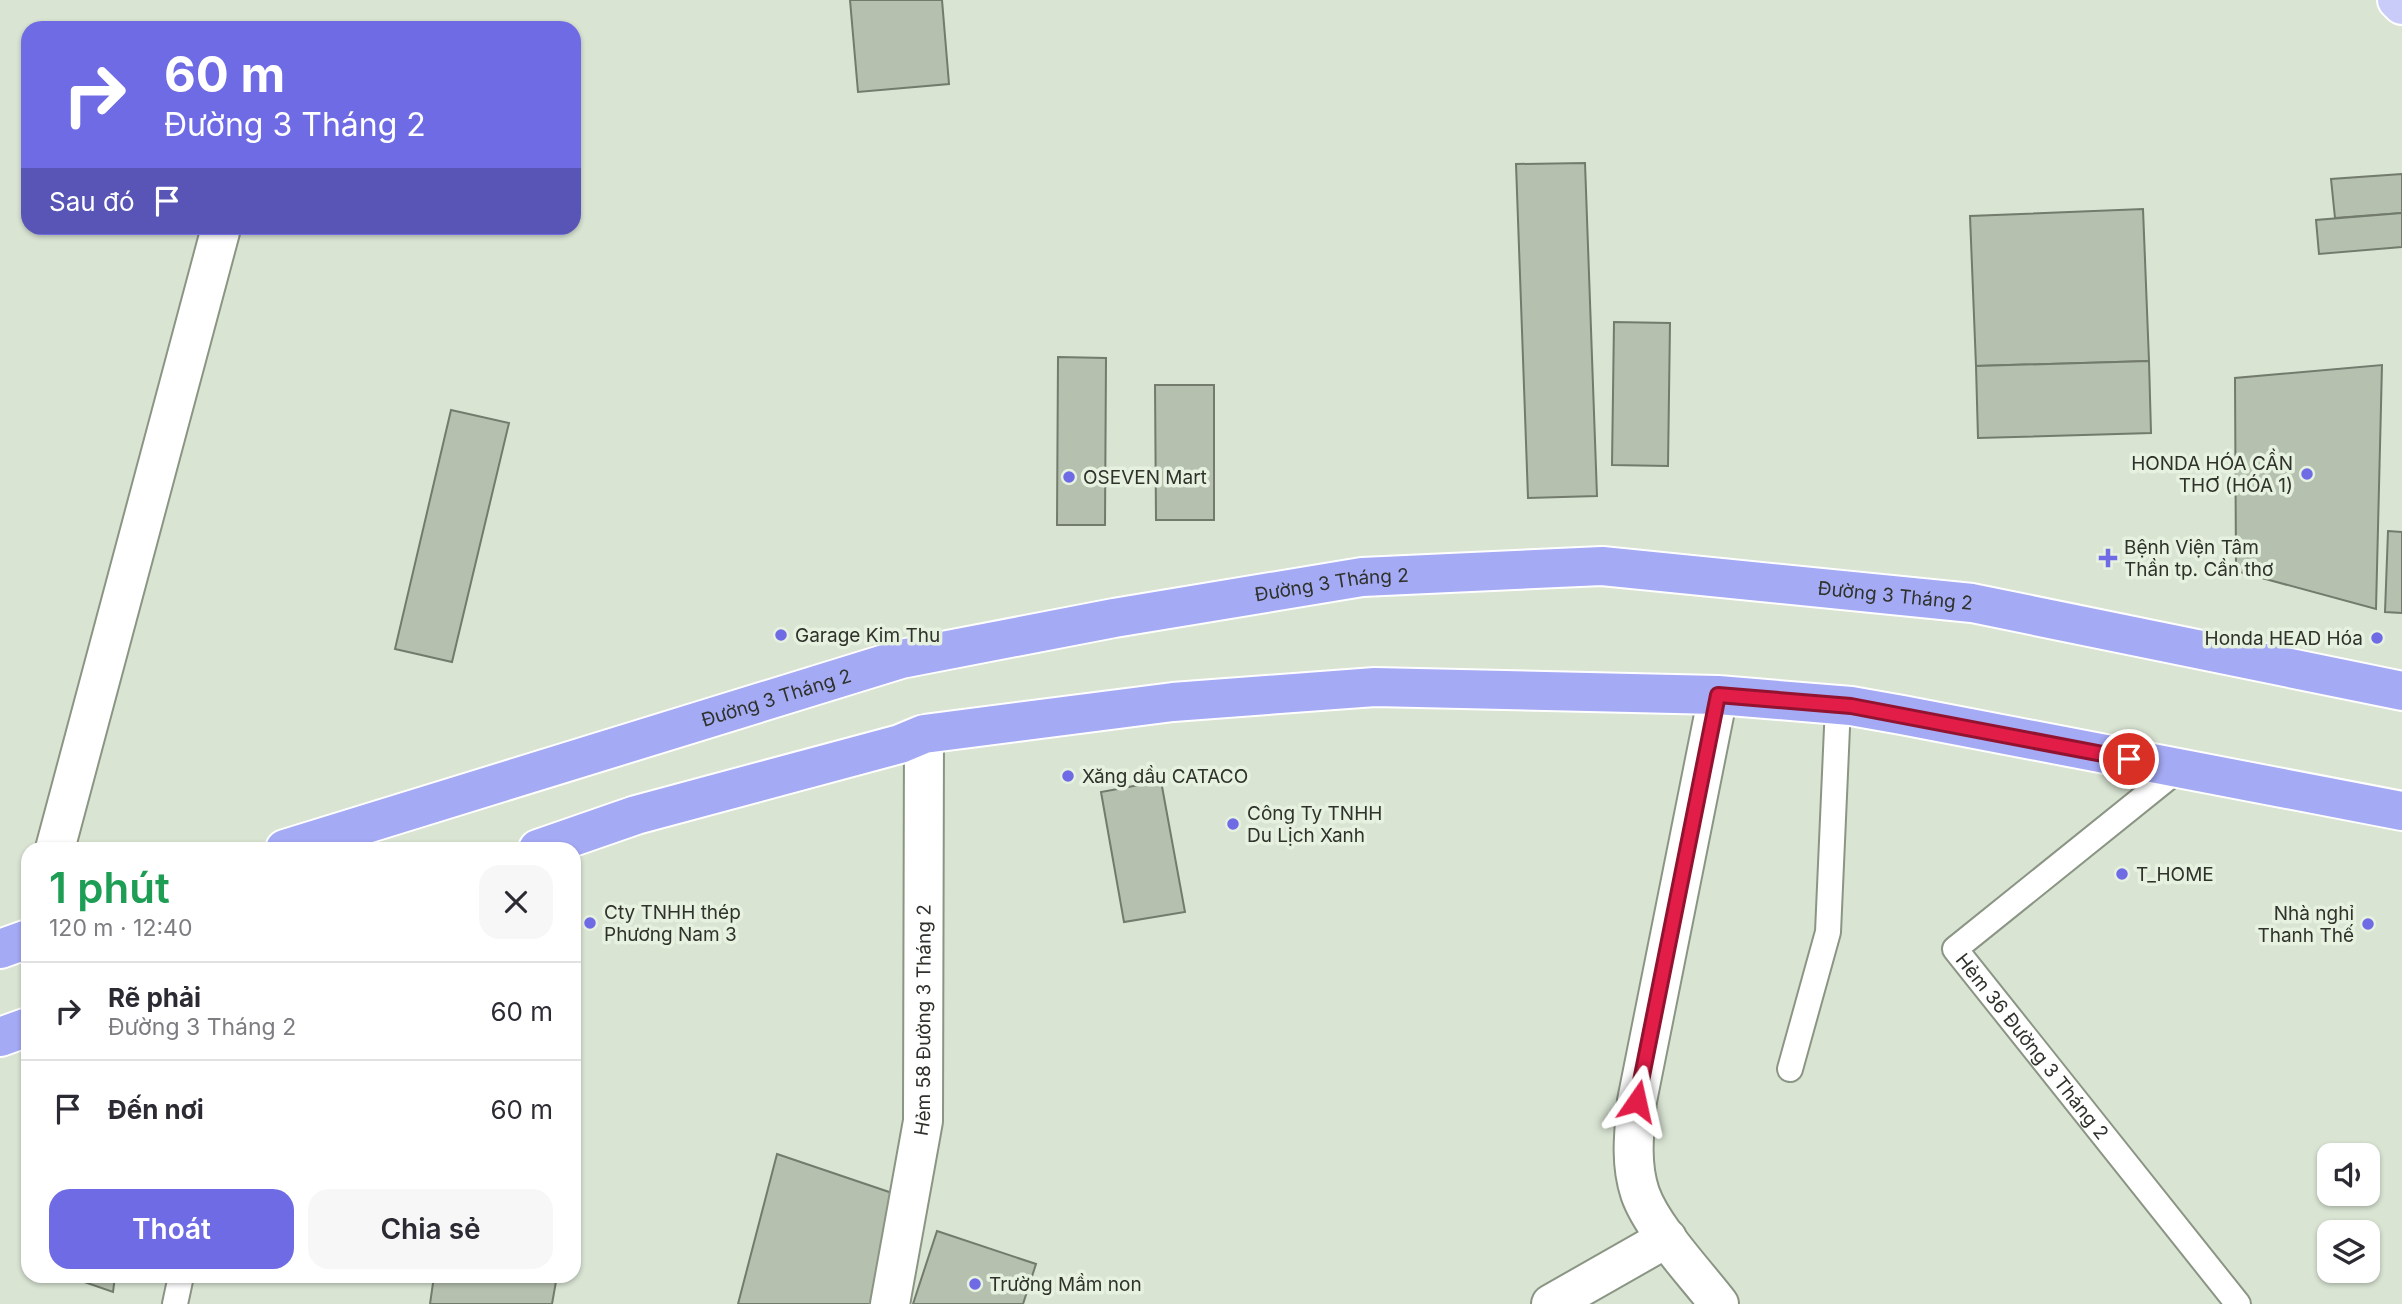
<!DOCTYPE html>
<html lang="vi">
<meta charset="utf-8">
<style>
:root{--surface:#fff;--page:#f7f7f7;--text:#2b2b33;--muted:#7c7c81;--line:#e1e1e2;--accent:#6f6be5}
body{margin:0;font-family:Inter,sans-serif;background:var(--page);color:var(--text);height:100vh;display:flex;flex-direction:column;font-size:26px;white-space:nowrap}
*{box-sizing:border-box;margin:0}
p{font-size:23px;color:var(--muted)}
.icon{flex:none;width:38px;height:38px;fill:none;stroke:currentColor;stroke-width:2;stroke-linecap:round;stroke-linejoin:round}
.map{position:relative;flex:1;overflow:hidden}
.side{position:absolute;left:21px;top:842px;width:560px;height:441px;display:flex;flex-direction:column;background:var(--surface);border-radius:21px;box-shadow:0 2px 5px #0004}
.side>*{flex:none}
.guide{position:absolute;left:21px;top:21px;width:560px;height:214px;border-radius:21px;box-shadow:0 2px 5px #0004;background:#6f6be5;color:#fff;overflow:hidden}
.fabs{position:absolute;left:2317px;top:1143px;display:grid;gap:14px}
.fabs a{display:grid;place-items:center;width:63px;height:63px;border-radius:14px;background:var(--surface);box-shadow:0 2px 5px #0004;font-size:35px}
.pin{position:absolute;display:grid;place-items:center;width:60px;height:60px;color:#fff;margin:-30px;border:4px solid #fff;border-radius:50%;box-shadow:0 2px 7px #0007}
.me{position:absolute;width:77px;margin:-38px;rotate:11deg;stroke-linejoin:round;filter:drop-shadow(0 0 5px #0008)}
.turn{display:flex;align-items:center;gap:24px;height:147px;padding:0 28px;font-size:32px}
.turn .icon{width:91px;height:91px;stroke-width:2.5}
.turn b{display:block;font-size:49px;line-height:60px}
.then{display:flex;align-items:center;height:66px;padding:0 28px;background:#0003;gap:14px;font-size:26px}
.round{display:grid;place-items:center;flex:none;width:74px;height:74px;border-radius:21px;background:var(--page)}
.overview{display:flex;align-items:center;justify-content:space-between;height:119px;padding:0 28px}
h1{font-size:42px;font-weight:600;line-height:52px;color:#1e9e55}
.action{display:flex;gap:14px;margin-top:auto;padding:14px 28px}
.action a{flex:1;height:80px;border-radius:21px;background:var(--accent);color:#fff;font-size:28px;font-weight:600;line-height:80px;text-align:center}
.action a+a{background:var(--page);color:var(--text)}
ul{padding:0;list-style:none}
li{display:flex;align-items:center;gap:21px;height:98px;padding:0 28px;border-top:2px solid var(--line)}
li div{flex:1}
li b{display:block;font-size:26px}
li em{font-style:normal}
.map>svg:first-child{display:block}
</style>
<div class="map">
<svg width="2402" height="1304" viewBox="0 0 2402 1304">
<rect width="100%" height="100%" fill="#d9e4d3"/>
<g fill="#b5c0af" stroke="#727b6c" stroke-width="2">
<polygon points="850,0 942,0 949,84 858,92"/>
<polygon points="1585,163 1597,496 1528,498 1516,164"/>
<polygon points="2402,174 2402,213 2335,218 2331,179"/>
<polygon points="2143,209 2149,361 1976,366 1970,216"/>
<polygon points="2402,213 2402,247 2319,254 2316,220"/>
<polygon points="1614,322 1670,323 1668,466 1612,465"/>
<polygon points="1058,357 1106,358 1105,525 1057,525"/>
<polygon points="2149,361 2151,433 1978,438 1976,366"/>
<polygon points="2382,365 2376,609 2236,571 2235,378"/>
<polygon points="1155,385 1214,385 1214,520 1156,520"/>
<polygon points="451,410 509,423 452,662 395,649"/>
<polygon points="2388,531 2402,532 2402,613 2385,612"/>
<polygon points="1161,781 1185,912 1124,922 1101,792"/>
<polygon points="777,1154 898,1195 876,1304 738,1304"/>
<polygon points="937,1231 1036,1264 1023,1304 913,1304"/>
<polygon points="67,1276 115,1276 113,1292"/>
<polygon points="434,1276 557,1276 552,1304 430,1304"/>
</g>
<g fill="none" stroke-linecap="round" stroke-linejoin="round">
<g stroke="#8b9584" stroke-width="28">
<g id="lane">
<path id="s1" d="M2180 768 1955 949 2238 1304"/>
<polyline points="1790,1069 1828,932 1838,705"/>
<polyline points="175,1304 181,1276"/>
</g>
</g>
<g stroke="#8b9584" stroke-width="42">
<g id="street">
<path d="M1718 695 1637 1101C1634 1132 1630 1163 1640 1193 1652 1228 1696 1274 1719 1304"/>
<polyline points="55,849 221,228"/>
<path id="s2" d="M890 1304 923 1121 924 734"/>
<polyline points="1551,1304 1667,1238"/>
</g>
</g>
<g stroke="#fff" stroke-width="42">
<polyline id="primary" points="2397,0 2402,5"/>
</g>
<g stroke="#fff" stroke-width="42">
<g id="highway">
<path id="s3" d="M285 849 901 659 1114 618 1362 577 1602 566 1972 603 2402 691"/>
<polyline points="538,849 636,815 900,744 924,734 1173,702 1375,687 1718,695 1851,706 1902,715 2402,811"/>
<polyline points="0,949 28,939"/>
<polyline points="0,1037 28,1027"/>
</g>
</g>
<use href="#lane" stroke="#fff" stroke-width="24"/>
<use href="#street" stroke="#fff" stroke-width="38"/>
<use href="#primary" stroke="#c9ccf9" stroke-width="38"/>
<use href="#highway" stroke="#a5aaf5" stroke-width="38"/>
</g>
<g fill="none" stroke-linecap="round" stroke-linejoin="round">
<g stroke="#92132f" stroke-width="18">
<polyline id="route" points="1637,1101 1718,695 1851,706 2129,759"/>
</g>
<use href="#route" stroke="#e11d48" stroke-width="12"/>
</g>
<g fill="#6f6be5" stroke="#e7f1e0" stroke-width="2.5">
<circle cx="2307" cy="474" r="7"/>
<circle cx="1069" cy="477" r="7"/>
<path d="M2104.5 547.5h7v7h7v7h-7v7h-7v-7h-7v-7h7z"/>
<circle cx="781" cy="635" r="7"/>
<circle cx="2377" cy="638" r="7"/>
<circle cx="1068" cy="776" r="7"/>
<circle cx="1233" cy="824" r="7"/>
<circle cx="2122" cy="874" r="7"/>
<circle cx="590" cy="923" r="7"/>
<circle cx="2368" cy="924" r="7"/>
<circle cx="975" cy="1284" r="7"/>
</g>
<g text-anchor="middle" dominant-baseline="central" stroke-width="7" stroke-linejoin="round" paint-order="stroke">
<g font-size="19" fill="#2e322b" stroke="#e7f1e0" text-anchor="start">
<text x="2293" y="463" text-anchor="end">HONDA HÓA CẦN<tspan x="2293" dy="22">THƠ (HÓA 1)</tspan></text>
<text x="1083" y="477">OSEVEN Mart</text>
<text x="2124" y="547">Bệnh Viện Tâm<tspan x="2124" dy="22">Thần tp. Cần thơ</tspan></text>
<text x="795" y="635">Garage Kim Thu</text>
<text x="2363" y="638" text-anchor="end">Honda HEAD Hóa</text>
<text x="1082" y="776">Xăng dầu CATACO</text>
<text x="1247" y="813">Công Ty TNHH<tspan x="1247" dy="22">Du Lịch Xanh</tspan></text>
<text x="2136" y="874">T_HOME</text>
<text x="604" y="912">Cty TNHH thép<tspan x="604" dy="22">Phương Nam 3</tspan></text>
<text x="2354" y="913" text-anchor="end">Nhà nghỉ<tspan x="2354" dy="22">Thanh Thế</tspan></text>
<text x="989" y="1284">Trường Mầm non</text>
</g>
<g font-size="19" fill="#2e322b" stroke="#e7f1e0">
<text stroke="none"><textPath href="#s3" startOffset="1082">Đường 3 Tháng 2</textPath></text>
<text stroke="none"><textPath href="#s3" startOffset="1648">Đường 3 Tháng 2</textPath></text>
<text stroke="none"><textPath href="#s3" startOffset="514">Đường 3 Tháng 2</textPath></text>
<text stroke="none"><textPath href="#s2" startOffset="287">Hẻm 58 Đường 3 Tháng 2</textPath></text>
<text stroke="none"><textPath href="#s1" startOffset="413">Hẻm 36 Đường 3 Tháng 2</textPath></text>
</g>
</g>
</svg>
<div class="fabs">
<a><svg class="icon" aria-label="sound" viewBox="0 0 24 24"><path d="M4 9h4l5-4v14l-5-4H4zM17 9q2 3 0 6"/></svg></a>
<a><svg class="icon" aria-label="layers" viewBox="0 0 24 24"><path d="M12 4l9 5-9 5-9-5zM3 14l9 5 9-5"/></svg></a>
</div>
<div class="pin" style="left:2129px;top:759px;background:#d93025"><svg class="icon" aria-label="arrive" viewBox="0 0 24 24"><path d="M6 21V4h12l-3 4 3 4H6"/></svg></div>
<svg class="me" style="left:1637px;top:1101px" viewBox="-20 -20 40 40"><path d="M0-17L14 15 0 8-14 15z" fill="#e11d48" stroke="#fff" stroke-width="4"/></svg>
<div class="guide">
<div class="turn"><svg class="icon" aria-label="right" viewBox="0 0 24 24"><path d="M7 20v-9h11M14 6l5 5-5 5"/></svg><div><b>60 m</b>Đường 3 Tháng 2</div></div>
<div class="then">Sau đó<svg class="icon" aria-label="arrive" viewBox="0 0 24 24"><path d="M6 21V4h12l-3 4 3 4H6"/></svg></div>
</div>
<section class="side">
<div class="overview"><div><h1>1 phút</h1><p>120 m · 12:40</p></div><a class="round"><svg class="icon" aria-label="close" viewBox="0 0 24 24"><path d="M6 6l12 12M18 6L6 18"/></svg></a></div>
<ul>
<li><svg class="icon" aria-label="right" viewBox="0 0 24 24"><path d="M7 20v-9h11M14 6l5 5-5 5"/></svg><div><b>Rẽ phải</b><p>Đường 3 Tháng 2</p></div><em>60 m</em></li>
<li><svg class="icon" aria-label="arrive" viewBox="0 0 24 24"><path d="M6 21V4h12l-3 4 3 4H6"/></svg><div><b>Đến nơi</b></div><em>60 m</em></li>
</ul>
<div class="action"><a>Thoát</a><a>Chia sẻ</a></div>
</section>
</div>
